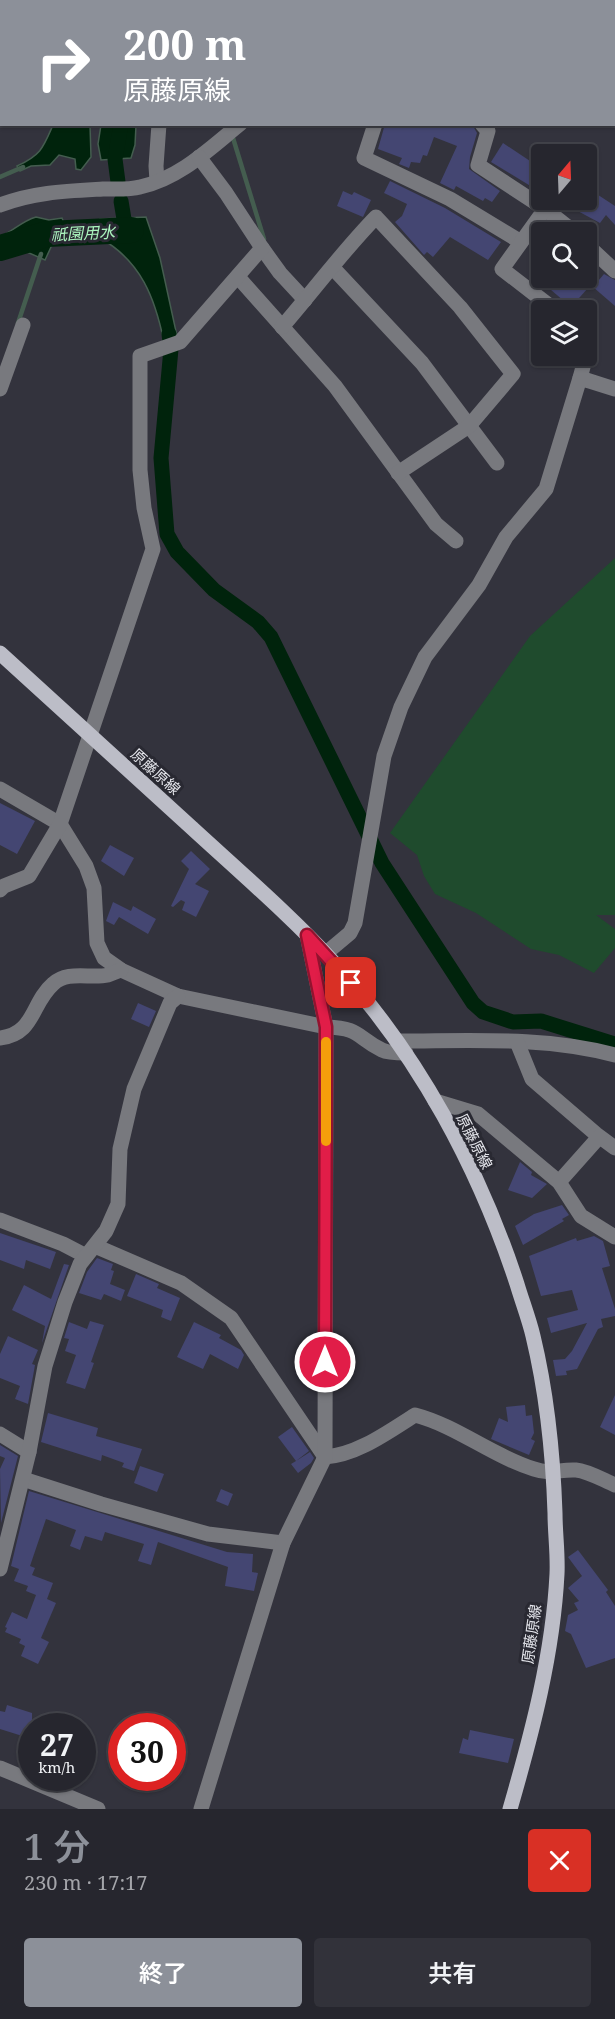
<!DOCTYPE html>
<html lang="ja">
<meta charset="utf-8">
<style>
:root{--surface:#26262e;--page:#32323a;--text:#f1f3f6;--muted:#a4a5aa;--line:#42434a;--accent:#8c9099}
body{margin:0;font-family:"Noto Serif","Noto Sans JP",serif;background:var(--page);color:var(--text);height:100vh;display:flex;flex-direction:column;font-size:22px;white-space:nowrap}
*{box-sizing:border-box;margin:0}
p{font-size:20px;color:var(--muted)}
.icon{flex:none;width:33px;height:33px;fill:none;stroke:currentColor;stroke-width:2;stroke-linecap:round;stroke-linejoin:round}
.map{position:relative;height:1809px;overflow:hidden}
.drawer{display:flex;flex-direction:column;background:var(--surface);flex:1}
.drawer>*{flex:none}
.banner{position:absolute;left:0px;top:0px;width:615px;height:126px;box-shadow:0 2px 4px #0004,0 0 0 2px var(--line);background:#8c9099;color:#fff;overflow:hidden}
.needle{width:39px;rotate:19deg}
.fabs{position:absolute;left:531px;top:144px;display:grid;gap:12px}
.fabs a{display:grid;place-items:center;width:66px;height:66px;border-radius:6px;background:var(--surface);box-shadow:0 2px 4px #0004,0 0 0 2px var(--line);font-size:30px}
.speed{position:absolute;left:18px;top:1713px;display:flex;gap:12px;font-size:30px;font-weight:700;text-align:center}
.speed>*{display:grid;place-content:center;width:78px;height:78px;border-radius:50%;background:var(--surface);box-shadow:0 2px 4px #0004,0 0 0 2px var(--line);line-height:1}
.speed small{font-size:15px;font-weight:400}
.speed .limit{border:9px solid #d22;background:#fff;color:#111}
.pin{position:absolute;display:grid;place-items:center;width:51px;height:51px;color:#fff;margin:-26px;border-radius:12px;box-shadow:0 3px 9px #0006}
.me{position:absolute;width:66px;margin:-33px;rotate:0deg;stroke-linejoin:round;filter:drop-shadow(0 0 4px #0008)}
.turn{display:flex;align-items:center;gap:21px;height:126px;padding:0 24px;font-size:27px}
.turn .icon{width:78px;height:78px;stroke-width:2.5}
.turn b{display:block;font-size:42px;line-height:51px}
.round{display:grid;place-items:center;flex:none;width:63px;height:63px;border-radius:6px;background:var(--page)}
.head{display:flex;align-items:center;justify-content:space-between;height:102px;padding:0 24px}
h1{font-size:36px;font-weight:600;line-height:45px;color:var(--accent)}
.button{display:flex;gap:12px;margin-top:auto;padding:12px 24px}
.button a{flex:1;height:69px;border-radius:6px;background:var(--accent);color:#fff;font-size:24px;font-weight:600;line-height:69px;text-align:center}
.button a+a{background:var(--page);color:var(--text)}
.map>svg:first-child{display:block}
</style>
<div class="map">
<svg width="615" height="1809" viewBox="0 0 615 1809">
<rect width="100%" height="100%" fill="#33333d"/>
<g fill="#1f4b2d">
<polygon points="486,0 615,0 615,92 614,2"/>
<polygon points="615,558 615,915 596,915 615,929 615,948 594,973 559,955 531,949 476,913 435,894 424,876 417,855 390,833 530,636"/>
</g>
<g fill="#00230c" stroke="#445d4f" stroke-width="1.5">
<path d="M53 125H90L91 157 81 170 76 169 75 159 59 155 50 165 31 166 20 171 17 166C41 155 43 148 53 125Z"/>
<polygon points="101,125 136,125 135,145 131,158 101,160 98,144"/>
<path d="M36 217 49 220 62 218 65 225 63 237 52 245 45 260 27 252 0 257V237C13 231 22 221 36 217Z"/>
<path d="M146 217 160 258 177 336 164 342C155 298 141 261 100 238V219Z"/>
</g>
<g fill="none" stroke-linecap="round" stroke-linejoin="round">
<g stroke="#445d4f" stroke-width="4.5">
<polyline points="14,0 15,2"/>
<polyline points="29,2 33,0"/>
<polyline points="159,2 159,0"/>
<polyline points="0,18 2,17"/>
<polyline points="233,138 264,239"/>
<polyline points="0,177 23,167"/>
<polyline points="18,323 41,254"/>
</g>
<g stroke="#00230c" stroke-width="15">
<polyline points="118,182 115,159 121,124"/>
<polyline points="121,201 124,219 133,234"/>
<polyline points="169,334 171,349 161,458 167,534 177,552 214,590 258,622 271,637 382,863 473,1003 483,1012 513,1022 541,1021 615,1044"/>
</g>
<polyline stroke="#00230c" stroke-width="26" points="0,248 47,234 131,230"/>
</g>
<g fill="#444672">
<polygon points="385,124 472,124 477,133 470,157 469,169 500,191 492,202 485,198 483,201 456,186 454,190 440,183 457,146 434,137 427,156 423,155 420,163 411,162 409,168 399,164 402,158 378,149"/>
<polygon points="503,143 542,169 542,193 491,162"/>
<polygon points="390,181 445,208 501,242 488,260 450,237 433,257 427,252 424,255 395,222 402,216 407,204 384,193"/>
<polygon points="586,187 615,206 615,225 606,215 600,223 574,209 581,200 586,200"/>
<polygon points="343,191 352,195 354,192 371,200 363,217 337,206"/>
<polygon points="604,274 615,280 615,306 593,287"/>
<polygon points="537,278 597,278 571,307"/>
<polygon points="0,803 35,821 17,854 0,845"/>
<polygon points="110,845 134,858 124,876 101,861"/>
<polygon points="191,851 210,869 195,884 209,891 196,917 182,910 185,902 181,900 173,907 171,906 189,869 181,861"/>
<polygon points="113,902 131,911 133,906 156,919 148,934 119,917 114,925 106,921"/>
<polygon points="138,1003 156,1011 149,1027 131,1019"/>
<polygon points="520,1162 532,1172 531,1175 547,1184 532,1198 508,1190"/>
<polygon points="562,1205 569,1215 562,1219 564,1221 523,1245 515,1226 534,1214"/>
<polygon points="0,1233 56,1252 50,1269 26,1260 24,1269 0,1260"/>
<polygon points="594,1236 603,1241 610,1266 602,1268 615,1309 615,1316 601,1319 603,1327 598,1329 577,1369 566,1371 567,1375 556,1376 553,1360 565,1359 572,1351 587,1323 551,1333 547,1318 578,1310 572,1290 541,1296 529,1256 576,1238 577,1241"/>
<polygon points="97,1258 113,1264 111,1270 114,1271 110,1284 125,1290 121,1301 104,1294 101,1300 79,1293 87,1272"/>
<polygon points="64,1264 69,1265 42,1343 45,1326 12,1310 24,1285 51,1299"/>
<polygon points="136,1274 159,1284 157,1288 180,1298 171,1321 161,1317 163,1310 127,1296"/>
<polygon points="90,1321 104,1325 91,1362 94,1363 85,1389 66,1383 76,1355 65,1351 69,1339 64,1338 69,1322 87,1329"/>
<polygon points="194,1322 221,1335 219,1338 241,1350 244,1355 238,1369 210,1354 203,1369 177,1357"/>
<polygon points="8,1336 38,1350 32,1364 35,1365 28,1404 15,1399 20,1386 0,1378 0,1354"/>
<polygon points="615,1395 615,1435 600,1427"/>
<polygon points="525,1405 526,1416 532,1415 534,1433 531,1439 535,1441 529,1455 491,1439 499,1418 508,1422 506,1407"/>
<polygon points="48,1413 98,1428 96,1436 142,1449 134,1471 122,1467 124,1463 102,1455 101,1461 41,1442"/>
<polygon points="292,1427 309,1451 296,1461 310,1452 314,1458 311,1463 298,1473 291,1464 296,1461 278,1437"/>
<polygon points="0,1445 18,1456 1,1523 0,1469 5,1458 0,1456"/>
<polygon points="140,1466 164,1474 157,1492 134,1483"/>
<polygon points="221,1489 233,1494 228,1506 216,1501"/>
<polygon points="29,1491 227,1552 253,1554 252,1572 258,1573 254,1591 225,1586 228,1567 158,1542 151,1565 138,1561 144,1544 105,1532 102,1541 85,1536 80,1550 70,1546 76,1530 46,1519 30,1566 35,1568 32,1575 53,1583 47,1599 56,1603 41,1638 49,1642 38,1664 21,1656 25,1646 19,1643 21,1639 5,1632 7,1628 5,1627 12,1612 27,1619 36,1595 26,1591 28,1586 14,1581 19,1569 11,1566"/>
<polygon points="578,1550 608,1590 606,1592 615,1606 615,1658 586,1668 571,1634 565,1631 568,1615 578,1610 574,1603 579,1601 568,1588 582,1576 568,1557"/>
<polygon points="7,1705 32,1713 32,1739 0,1729 0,1711 5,1712"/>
<polygon points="470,1730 514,1739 508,1763 459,1753 463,1738 468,1740"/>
</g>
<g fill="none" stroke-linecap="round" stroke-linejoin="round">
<g stroke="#78797e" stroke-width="15">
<polyline points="170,2 170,0"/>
<polyline points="375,124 364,158 450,199 521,242"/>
<polyline points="482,124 488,131 478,165 545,209 574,232"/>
<polyline points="157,181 156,166 159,124"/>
<path d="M0 205C34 192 67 191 103 189 115 189 129 190 140 187 180 178 209 149 240 124"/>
<polyline points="545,209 502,269 555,310"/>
<polyline points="586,244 615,271"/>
<polyline points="262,248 280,273 305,300"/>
<polyline points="333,268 422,363 497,463"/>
<polyline points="238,277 335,386 436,524 456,541"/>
<path d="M282 327C314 290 342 252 376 217L460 307 513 374 469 426 398 473"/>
<polyline points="586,335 591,339 586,354"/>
<polyline points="580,378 586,356"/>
<polyline points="0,389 23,325"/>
<path d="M0 789 60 824 86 866 94 888 97 943 104 958 121 970 178 996 326 1027C361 1028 356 1037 382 1050 388 1053 398 1053 406 1053"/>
<polyline points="0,890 4,886 29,876 60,824 153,549 144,508 140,470 140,356 180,342 262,248 226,193 199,157"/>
<polyline points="325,954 350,933 355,923 384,756 401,707 425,657 479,585 506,537 546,489 580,378 615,389"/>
<path d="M0 1038C35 1034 31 1003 53 984 68 970 90 979 108 975 112 974 117 971 121 970"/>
<path d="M398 1041C470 1041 545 1036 615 1055"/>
<polyline points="517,1042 532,1079 596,1134 615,1148"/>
<polyline points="435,1101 478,1114 559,1182 581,1216 615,1237"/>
<polyline points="559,1182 599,1137"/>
<polyline points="0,1220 63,1244 86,1256"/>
<path d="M95 1246 181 1283 231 1318 325 1457C357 1455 388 1432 415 1415 457 1426 492 1456 534 1469 552 1475 559 1469 576 1470 588 1471 603 1480 615 1485"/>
<polyline points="0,1434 29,1452"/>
<polyline points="23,1479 101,1504 208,1534 283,1543"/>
<polyline points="0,1569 29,1452 45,1366 65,1302 80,1264 106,1231 118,1204 120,1149 134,1089 170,1003 178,996"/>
<polyline points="0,1768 98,1809"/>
<polyline points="201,1809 283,1543 325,1457 326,1027 307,935"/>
</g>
<path stroke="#bcbdc7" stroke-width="15" d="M0 653C64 712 128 770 192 828 241 873 291 916 336 965 419 1056 479 1168 517 1284 522 1301 529 1319 533 1336 547 1394 553 1453 555 1513 555 1533 558 1554 557 1574 553 1654 532 1733 510 1809"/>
</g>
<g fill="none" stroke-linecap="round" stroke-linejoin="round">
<g stroke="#92132f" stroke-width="15">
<polyline id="route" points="325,1362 326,1027 307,935 351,983"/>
</g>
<use href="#route" stroke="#e11d48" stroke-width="10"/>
<polyline stroke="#f59e0b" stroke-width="10" points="326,1141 326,1042"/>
</g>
<g text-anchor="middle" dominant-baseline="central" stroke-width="6" stroke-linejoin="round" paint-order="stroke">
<g font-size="15" fill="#e4e5eb" stroke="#292932">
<text transform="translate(156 771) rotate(42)">原藤原線</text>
<text transform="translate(475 1141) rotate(63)">原藤原線</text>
<text transform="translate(531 1634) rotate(-82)">原藤原線</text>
</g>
<g font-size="16" font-style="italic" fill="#abf4be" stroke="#292932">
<text transform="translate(83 233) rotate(-3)">祇園用水</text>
</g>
</g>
</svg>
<div class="fabs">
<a><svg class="needle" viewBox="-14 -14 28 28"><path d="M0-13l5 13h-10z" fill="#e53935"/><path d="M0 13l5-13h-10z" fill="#a4a5aa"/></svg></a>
<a><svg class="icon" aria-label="search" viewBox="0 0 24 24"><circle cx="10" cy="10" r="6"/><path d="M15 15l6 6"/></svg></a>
<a><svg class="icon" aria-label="layers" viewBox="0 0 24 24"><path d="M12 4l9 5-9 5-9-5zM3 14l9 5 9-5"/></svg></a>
</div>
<div class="speed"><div>27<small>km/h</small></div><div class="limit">30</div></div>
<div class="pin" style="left:351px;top:983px;background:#d93025"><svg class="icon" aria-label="arrive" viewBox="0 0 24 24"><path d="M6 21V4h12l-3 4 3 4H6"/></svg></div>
<svg class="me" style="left:325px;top:1362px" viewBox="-20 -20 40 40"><circle r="17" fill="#e11d48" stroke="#fff" stroke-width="3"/><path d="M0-11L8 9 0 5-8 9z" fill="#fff"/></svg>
<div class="banner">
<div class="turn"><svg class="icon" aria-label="right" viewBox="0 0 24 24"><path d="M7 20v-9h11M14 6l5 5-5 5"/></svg><div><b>200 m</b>原藤原線</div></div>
</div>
</div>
<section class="drawer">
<div class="head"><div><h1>1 分</h1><p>230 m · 17:17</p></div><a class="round" style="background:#d93025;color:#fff"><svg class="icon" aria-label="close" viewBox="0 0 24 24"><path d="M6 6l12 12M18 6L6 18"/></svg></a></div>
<div class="button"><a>終了</a><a>共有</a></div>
</section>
